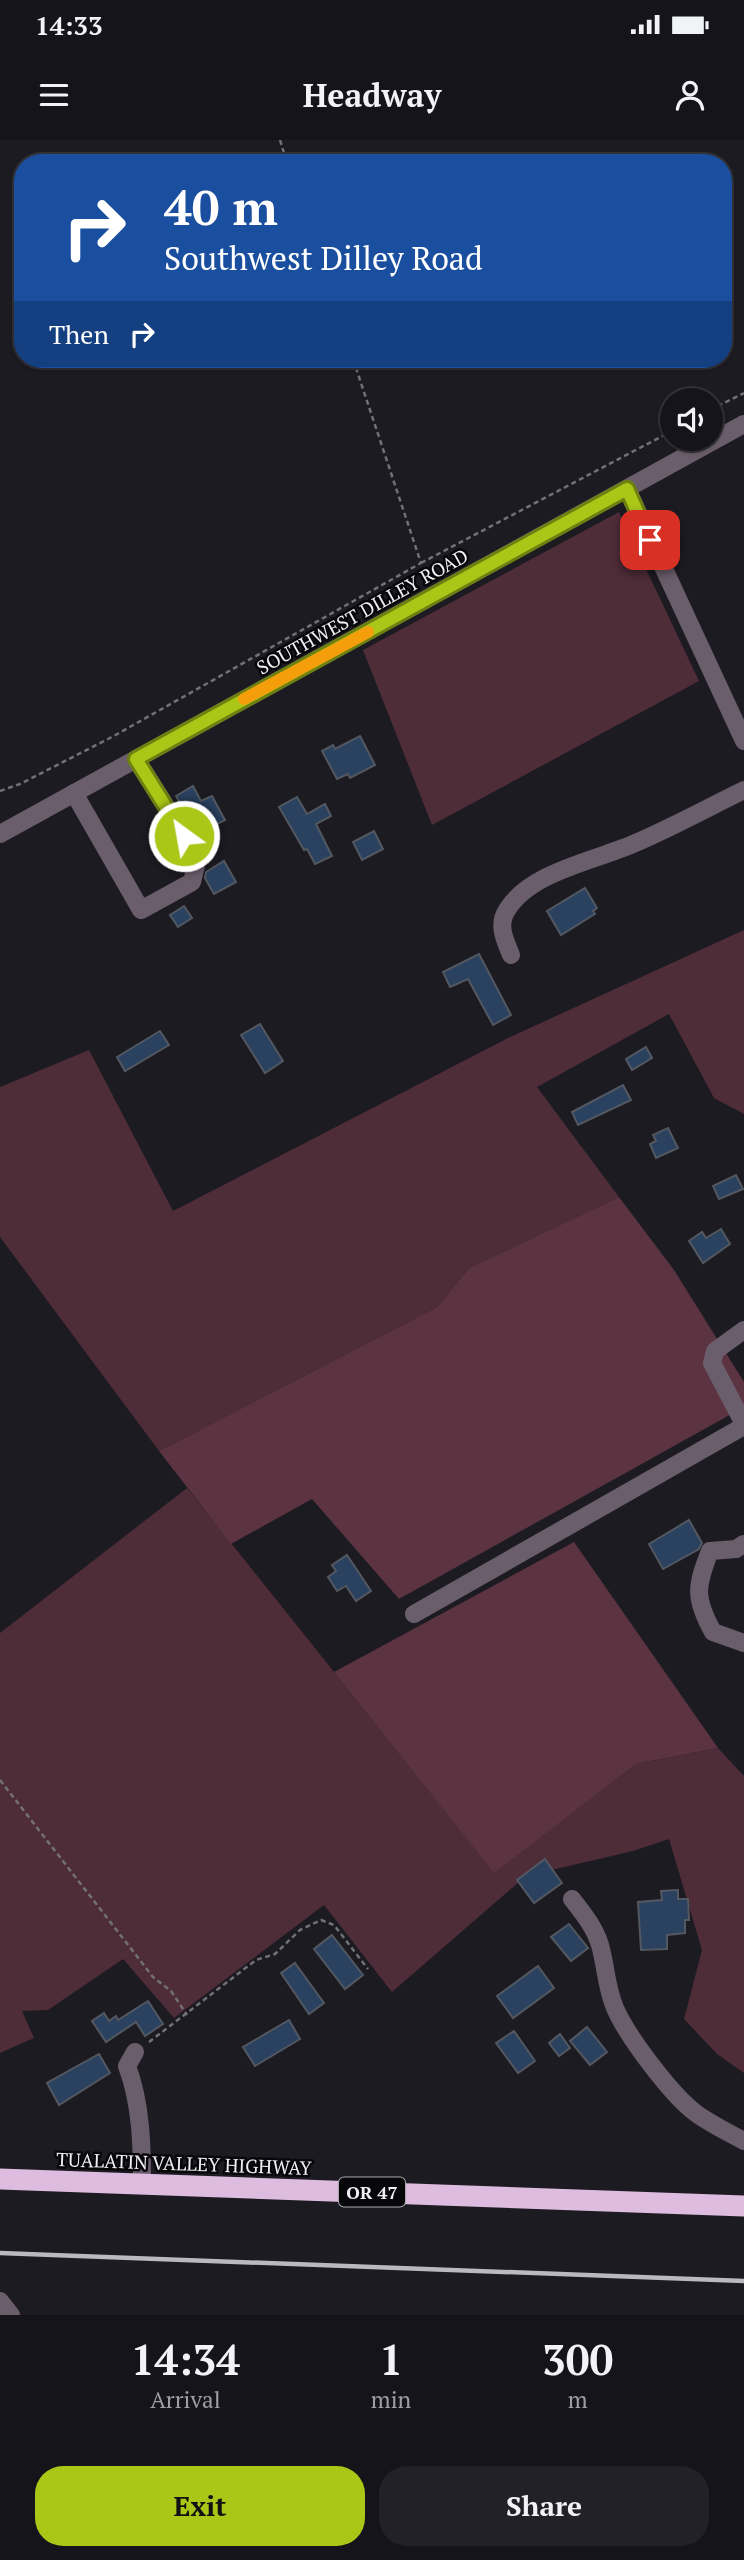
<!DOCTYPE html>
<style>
:root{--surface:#15141a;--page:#222127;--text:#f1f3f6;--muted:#9d9ea2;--line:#343339;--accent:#aac718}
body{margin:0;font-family:"PT Serif",serif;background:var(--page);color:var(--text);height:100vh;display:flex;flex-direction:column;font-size:26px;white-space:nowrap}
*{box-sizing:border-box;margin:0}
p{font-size:23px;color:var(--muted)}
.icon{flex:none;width:38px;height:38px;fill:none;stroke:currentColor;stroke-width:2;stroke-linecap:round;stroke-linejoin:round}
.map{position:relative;height:2175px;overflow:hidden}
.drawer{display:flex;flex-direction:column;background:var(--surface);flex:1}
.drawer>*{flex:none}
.guide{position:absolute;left:14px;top:14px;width:718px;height:214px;border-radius:28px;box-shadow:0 2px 5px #0004,0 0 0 2px var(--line);background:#1a4fa0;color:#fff;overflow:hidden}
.fabs{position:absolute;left:660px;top:248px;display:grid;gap:14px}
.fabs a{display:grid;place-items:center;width:63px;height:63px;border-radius:50%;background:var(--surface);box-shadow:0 2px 5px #0004,0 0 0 2px var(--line);font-size:35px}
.pin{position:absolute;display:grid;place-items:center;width:60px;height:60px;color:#fff;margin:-30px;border-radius:14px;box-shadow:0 4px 10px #0006}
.me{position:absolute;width:77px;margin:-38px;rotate:328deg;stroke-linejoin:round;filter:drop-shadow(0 0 5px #0008)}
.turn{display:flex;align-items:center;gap:24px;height:147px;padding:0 35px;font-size:32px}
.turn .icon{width:91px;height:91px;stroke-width:2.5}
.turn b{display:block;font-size:49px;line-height:60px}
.then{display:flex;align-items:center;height:66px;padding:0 35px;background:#0003;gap:14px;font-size:26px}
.eta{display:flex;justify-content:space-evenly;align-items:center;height:119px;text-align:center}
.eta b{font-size:42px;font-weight:700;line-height:49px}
.cta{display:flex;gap:14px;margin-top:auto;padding:14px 35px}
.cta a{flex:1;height:80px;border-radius:28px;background:var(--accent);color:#111;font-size:28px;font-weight:700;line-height:80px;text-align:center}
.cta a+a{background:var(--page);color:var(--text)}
.status{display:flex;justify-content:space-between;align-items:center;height:49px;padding:0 35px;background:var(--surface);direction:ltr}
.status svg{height:19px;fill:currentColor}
header{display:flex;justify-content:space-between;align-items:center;height:91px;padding:0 35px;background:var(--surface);font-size:32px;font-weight:700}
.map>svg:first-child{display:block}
</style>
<div class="status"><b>14:33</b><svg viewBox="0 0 49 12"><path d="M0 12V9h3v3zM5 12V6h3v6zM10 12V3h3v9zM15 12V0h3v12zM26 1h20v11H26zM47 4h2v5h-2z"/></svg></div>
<header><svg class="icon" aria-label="menu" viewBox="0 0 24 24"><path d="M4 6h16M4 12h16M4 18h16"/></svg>Headway<svg class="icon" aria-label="person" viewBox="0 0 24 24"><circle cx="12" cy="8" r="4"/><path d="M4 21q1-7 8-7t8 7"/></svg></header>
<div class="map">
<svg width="744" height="2175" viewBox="0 0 744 2175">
<rect width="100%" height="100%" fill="#1c1b22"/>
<g fill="#4e2c38">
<polygon points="619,372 699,541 432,685 363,510"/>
<polygon points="744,790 744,974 714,958 669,874 537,947 619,1057 469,1128 437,1167 159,1311 0,1097 0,947 89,910 173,1071 508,898"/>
<polygon points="187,1348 494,1732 636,1624 718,1608 744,1636 744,1933 717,1914 684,1879 702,1810 669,1699 633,1711 526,1736 392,1852 324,1765 174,1878 123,1819 48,1870 22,1871 34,1898 0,1913 0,1493"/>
</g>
<g fill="#5b3341">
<polygon points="619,1057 674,1130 744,1242 744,1267 399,1459 312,1359 231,1404 159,1311 437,1167 469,1128"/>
<polygon points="574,1402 718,1608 636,1624 494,1733 334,1532"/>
</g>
<g fill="#2a4160" stroke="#535860" stroke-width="2">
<polygon points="360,596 375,625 350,638 348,634 337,639 322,611 333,605 335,609"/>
<polygon points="193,646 201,661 212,656 225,680 197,694 176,656"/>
<polygon points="297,657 307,674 325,664 331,676 316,684 332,716 315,724 307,709 304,710 279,667"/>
<polygon points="374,691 383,709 362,720 353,702"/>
<polygon points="224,721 236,742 214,754 205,738 206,732"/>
<polygon points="585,748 597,768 593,771 595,774 561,795 547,771"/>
<polygon points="184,766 192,778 178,787 170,775"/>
<polygon points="479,814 511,875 493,885 468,839 450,847 443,832"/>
<polygon points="260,884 283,921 265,933 241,895"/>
<polygon points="160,891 169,905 125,931 117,917"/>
<polygon points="646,907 652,918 632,930 626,919"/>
<polygon points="623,945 631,960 578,985 572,972"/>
<polygon points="668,988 678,1008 656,1018 650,1004 656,1001 653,995"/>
<polygon points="736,1035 743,1049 719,1059 713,1046"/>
<polygon points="721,1089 730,1104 703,1123 689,1101 702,1092 706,1098"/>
<polygon points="689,1380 702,1403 699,1409 663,1429 649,1404"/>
<polygon points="347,1415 371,1451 356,1461 346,1446 337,1451 328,1437 336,1431 332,1425"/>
<polygon points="545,1719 562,1743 534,1763 517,1740"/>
<polygon points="678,1750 678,1759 688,1759 689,1780 685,1780 685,1793 667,1795 667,1809 641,1810 638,1762 662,1760 661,1751"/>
<polygon points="569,1784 588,1808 571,1821 551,1797"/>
<polygon points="332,1795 363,1835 345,1849 314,1809"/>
<polygon points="295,1823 324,1863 309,1874 281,1833"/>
<polygon points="538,1826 554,1848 513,1878 497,1856"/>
<polygon points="148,1861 163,1884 145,1896 136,1882 106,1902 92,1881 104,1873 109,1881 116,1876 118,1880"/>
<polygon points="289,1880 300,1899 255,1926 243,1907"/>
<polygon points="587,1887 607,1912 590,1925 570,1901"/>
<polygon points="514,1891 535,1921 518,1933 496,1903"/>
<polygon points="560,1894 570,1908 559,1916 549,1903"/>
<polygon points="99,1914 110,1933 59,1965 47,1943"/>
</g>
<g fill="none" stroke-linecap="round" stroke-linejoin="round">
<g stroke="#727177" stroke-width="2.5" stroke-dasharray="5 3.5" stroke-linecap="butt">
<polyline points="280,0 287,23"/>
<polyline points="710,270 744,253"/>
<polyline points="421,423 672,291"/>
<polyline points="0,651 20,644 112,597 421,423 353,219"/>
<polyline points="0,1640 153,1837 171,1851 187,1875"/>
<polyline points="149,1902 256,1820 275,1814 300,1790 321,1780 334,1785 368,1829"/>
</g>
<g stroke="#6b5e6c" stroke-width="18">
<polyline points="627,349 744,601"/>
<polyline points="74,653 141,770 192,742 198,717 136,619"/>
<polyline points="0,694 744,284"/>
<path d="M511 815C505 800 497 785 507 770 530 732 594 721 633 704 671 688 707 668 744 650"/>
<polyline points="744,1190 715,1211 712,1223 744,1284"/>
<path d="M744 1404 736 1409 710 1411C696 1446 694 1458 713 1492L744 1503"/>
<polyline points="414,1474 744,1286"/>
<path d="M572 1759C583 1773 595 1788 600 1805 606 1826 606 1847 615 1868 627 1896 672 1956 697 1974 711 1984 729 1993 744 2001"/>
<path d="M135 1912 127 1926C141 1963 142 2005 142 2044"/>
<polyline points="0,2161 11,2175"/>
</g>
<polyline stroke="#ddbcdf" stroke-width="21" points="0,2039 744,2066"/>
<polyline stroke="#b9b9be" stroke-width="4.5" points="0,2113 744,2141"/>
</g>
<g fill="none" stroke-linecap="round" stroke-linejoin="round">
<g stroke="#6e8110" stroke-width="18">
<polyline id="route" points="184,696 136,619 627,349 650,400"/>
</g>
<use href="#route" stroke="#aac718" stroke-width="12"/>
<polyline stroke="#f59e0b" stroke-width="12" points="244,559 368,492"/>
</g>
<g text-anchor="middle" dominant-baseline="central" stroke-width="5" stroke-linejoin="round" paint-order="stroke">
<rect fill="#070609" stroke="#a9a9ae" stroke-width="2" x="339" y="2037.5" width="66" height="29" rx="5"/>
<g font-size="18" font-weight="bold" fill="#efeff4">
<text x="372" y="2052">OR 47</text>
</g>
<g font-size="19" fill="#efeff4" stroke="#070609">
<text transform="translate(362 471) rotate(-29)">SOUTHWEST DILLEY ROAD</text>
<text transform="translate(184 2023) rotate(2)">TUALATIN VALLEY HIGHWAY</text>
</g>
</g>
</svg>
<div class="fabs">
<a><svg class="icon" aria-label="sound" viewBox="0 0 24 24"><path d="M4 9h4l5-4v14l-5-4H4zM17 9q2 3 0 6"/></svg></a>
</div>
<div class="pin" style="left:650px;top:400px;background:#d93025"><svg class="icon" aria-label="arrive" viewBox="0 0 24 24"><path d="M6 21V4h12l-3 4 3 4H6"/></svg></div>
<svg class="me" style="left:184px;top:696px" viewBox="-20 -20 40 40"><circle r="17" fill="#aac718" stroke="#fff" stroke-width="3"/><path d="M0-11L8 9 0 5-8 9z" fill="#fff"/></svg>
<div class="guide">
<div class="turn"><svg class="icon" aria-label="right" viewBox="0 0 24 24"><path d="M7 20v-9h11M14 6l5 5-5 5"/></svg><div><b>40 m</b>Southwest Dilley Road</div></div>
<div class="then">Then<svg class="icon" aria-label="right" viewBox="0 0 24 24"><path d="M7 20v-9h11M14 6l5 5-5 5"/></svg></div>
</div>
</div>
<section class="drawer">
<div class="eta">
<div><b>14:34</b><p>Arrival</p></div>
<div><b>1</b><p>min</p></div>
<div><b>300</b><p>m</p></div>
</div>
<div class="cta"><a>Exit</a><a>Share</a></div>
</section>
